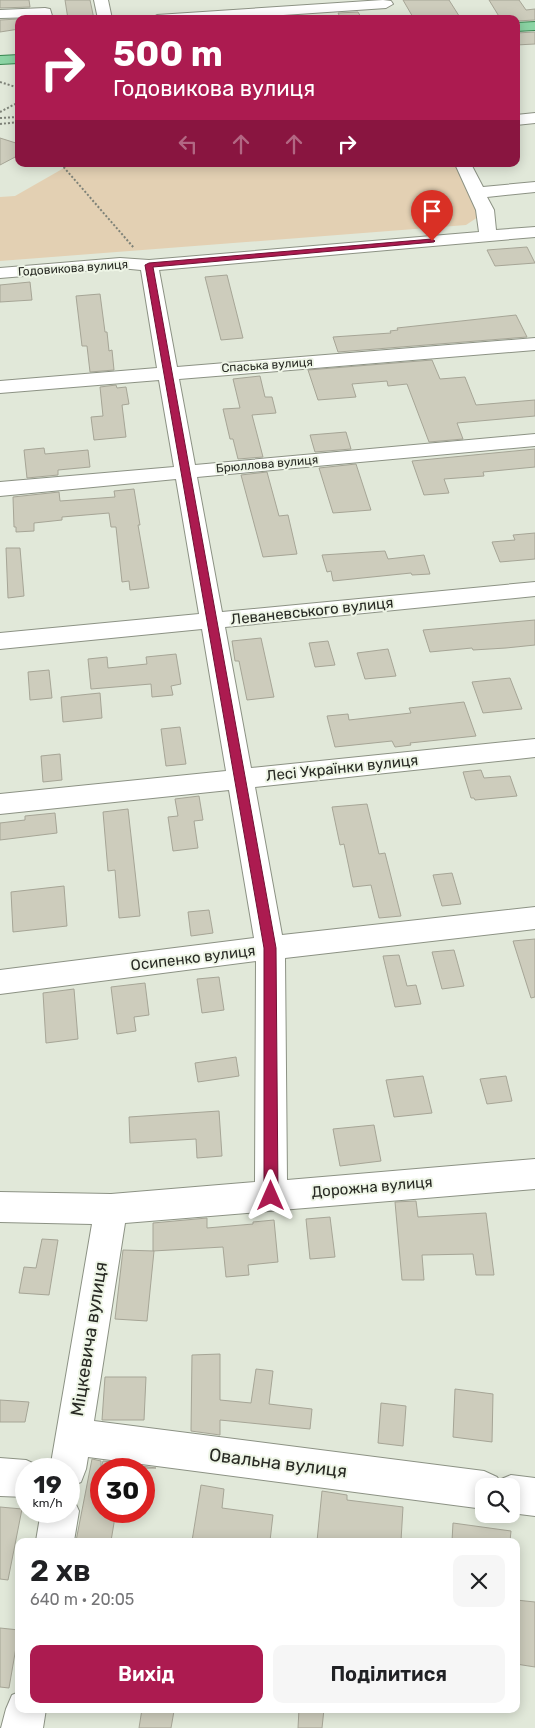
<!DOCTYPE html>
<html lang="uk">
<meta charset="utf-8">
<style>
:root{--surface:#fff;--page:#f6f6f6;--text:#202124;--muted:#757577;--accent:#ac1b50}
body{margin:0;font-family:Rubik,sans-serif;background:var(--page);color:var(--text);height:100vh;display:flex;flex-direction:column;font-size:19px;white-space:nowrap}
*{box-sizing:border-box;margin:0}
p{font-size:16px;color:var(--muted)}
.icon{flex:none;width:28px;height:28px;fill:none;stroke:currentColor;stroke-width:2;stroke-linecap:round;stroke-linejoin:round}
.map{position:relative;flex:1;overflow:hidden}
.panel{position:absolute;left:15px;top:1538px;width:505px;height:175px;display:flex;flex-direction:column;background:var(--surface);border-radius:10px;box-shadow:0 2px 12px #0003}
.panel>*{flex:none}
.top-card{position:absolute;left:15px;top:15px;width:505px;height:152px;border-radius:10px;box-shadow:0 2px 12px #0003;background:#ac1b50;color:#fff;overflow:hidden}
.buttons{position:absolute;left:475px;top:1478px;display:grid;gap:10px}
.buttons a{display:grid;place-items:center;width:45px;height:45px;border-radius:10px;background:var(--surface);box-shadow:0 2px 12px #0003;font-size:25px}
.speed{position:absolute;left:15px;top:1458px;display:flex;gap:10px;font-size:25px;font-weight:700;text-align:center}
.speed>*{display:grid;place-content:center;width:65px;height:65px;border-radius:50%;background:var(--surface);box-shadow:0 2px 12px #0003;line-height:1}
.speed small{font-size:12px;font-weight:400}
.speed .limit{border:8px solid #d22;background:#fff;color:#111}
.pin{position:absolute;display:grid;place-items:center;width:42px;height:42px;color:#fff;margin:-51px -21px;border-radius:50% 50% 50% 0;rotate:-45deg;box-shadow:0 0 5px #0007}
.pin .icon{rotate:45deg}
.me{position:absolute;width:55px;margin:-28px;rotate:0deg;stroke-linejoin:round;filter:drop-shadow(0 0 4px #0008)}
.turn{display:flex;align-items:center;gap:18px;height:105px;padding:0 15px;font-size:22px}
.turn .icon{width:65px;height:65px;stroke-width:2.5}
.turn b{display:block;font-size:35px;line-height:42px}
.lanes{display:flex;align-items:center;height:48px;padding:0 15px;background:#0003;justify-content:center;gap:25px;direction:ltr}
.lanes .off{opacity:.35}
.round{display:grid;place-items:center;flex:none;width:52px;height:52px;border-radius:10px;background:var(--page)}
.summary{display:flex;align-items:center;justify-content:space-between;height:85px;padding:0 15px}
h1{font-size:30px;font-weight:600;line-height:38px}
.button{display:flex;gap:10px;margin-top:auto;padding:10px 15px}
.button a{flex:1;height:58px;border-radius:10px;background:var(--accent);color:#fff;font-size:20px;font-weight:600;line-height:58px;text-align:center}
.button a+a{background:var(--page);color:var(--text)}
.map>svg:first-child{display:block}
</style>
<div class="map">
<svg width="535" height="1728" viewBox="0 0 535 1728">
<rect width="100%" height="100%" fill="#e1e8d9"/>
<polygon fill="#e3d0b3" points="71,164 456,164 477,210 478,217 466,225 0,261 0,197 15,196"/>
<g fill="#cdccbc" stroke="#a6a596">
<polygon points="0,0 29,0 30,7 0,8"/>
<polygon points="65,0 90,0 94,19 68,19"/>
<polygon points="403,0 449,0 461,19 414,19"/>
<polygon points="489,0 519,0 526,10 535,9 535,20 516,21 516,17 500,18"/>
<polygon points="358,12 362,19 341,19 338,13"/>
<polygon points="19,19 19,29 0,32 0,20"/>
<polygon points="535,32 535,44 516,45 516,33"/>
<polygon points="0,138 19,144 19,155 0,165"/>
<polygon points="527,247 535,263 495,266 487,250"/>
<polygon points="227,275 243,338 221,340 205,277"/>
<polygon points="30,282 32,300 0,302 0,285"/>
<polygon points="100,294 105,332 107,332 109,351 112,350 114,370 90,372 87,346 82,346 76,296"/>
<polygon points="516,315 527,337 338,352 333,337 391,333 390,331 398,330 397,328"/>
<polygon points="432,360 440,379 465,377 476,405 535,400 535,416 457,423 463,439 429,442 407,384 388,386 387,381 352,384 356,397 318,400 308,370"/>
<polygon points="260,376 265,397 272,397 276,413 252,415 263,457 238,459 233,439 230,439 223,409 240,408 233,379"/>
<polygon points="116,385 117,388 126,387 129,404 122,405 126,437 94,440 91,417 103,416 100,387"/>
<polygon points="346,432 351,449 315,452 310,435"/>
<polygon points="44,448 45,454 88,450 90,467 58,470 58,475 27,478 24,450"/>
<polygon points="535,449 535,467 483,472 484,476 444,479 449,493 424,495 412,461"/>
<polygon points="356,464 371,510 333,513 319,468"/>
<polygon points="267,472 279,516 288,515 297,554 263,557 241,475"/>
<polygon points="134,489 140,525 138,525 149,588 130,590 129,581 122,582 116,527 111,527 109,513 62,517 62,520 34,523 34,531 16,532 16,527 14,527 13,497 59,492 60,501 115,497 114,491"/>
<polygon points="535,533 535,559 500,562 492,542 515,540 513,535"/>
<polygon points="6,548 20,548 24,596 8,598"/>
<polygon points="385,551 388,559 424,555 430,574 412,575 411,573 333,581 331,571 327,572 322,555"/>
<polygon points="535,620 535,645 506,648 473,650 472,648 430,652 423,630"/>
<polygon points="261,638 274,697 247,700 239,661 235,661 232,641"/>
<polygon points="328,641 335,665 315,667 309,643"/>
<polygon points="388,649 396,676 365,679 357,653"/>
<polygon points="176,654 181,684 171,686 173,695 152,697 151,684 91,689 88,659 107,657 108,668 147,664 146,657"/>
<polygon points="49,670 52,698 30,700 28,672"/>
<polygon points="510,678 522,709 483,713 472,682"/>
<polygon points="100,693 102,718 63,722 61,697"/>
<polygon points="464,702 476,736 410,743 411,745 395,747 392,741 335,747 327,716 348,714 349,720 411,713 409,708"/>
<polygon points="180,727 186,764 166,766 161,729"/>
<polygon points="60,754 62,780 43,782 41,756"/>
<polygon points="481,770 484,778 510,776 517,796 475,800 474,798 471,798 463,772"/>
<polygon points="199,796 203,820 194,821 198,848 173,851 168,817 178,816 175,799"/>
<polygon points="367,804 379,854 385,853 401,916 379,918 371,885 353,887 344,844 340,845 332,807"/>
<polygon points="128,809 140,916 119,918 115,870 108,871 103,812"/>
<polygon points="55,813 57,833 0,840 0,823 25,820 25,816"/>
<polygon points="452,873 461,904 442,906 433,875"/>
<polygon points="64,886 67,926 13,932 11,892"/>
<polygon points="209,910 213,933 191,936 188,912"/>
<polygon points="535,939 535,997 531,998 513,941"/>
<polygon points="454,950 464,986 442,989 432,952"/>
<polygon points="399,955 407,986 416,985 421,1004 395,1007 383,956"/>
<polygon points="219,977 224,1010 202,1013 197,979"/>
<polygon points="145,983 149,1015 134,1017 136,1031 117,1034 111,987"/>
<polygon points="74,989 78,1039 46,1043 43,993"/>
<polygon points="236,1057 239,1076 198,1082 195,1063"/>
<polygon points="423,1076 432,1113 394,1117 386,1080"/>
<polygon points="506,1076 512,1101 487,1104 480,1079"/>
<polygon points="219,1111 222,1156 197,1158 196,1139 130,1143 129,1117"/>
<polygon points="374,1125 381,1161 340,1166 333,1129"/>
<polygon points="416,1201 418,1217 486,1213 494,1275 476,1275 473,1254 422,1255 424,1280 402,1280 395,1202"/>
<polygon points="330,1217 335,1257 310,1259 306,1219"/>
<polygon points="207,1218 207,1228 253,1224 253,1222 274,1220 278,1262 248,1265 249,1275 226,1277 223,1247 153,1251 153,1223"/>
<polygon points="42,1239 58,1240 49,1295 19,1293 24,1267 36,1268"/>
<polygon points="123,1250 154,1251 147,1321 115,1319"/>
<polygon points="220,1354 220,1400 251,1403 256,1369 273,1371 269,1404 312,1409 310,1429 220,1420 220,1435 191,1431 192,1355"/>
<polygon points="105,1377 146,1377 144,1420 102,1420"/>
<polygon points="455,1389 493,1394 492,1442 453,1437"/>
<polygon points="0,1400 29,1402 25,1422 0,1422"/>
<polygon points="381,1403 406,1406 403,1446 378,1443"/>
<polygon points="92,1459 101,1461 101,1468 103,1461 156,1468 101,1469 101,1511 116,1511 111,1541 76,1541"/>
<polygon points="201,1485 224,1489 222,1508 273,1515 270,1541 192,1541"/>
<polygon points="322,1491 347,1495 347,1500 403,1507 401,1541 317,1541"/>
<polygon points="0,1507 22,1509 8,1580 0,1579"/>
<polygon points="453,1523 511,1531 510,1541 452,1541"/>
<polygon points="516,1600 535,1602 535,1667 516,1664"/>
<polygon points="0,1628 19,1630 9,1688 0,1687"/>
<polygon points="142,1709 174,1711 171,1728 139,1728"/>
<polygon points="299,1709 324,1709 322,1728 298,1728"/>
</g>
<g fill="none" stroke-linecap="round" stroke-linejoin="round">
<g stroke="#8c9284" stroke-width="2">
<g id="minor">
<polygon points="94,0 108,0 112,19 98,19"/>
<polygon points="383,0 391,1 393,4 386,8 226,19 150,19 157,15"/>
<polygon points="45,8 50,9 53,19 39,19 39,17 0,18 0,10"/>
<polygon points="535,113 535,123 516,125 516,115"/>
<polygon points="455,164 471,164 483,187 535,182 535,192 487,197 494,210 496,230 535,227 535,237 159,270 177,367 535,338 535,350 179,379 195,465 535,434 535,446 197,477 222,612 535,582 535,596 225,627 251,768 535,739 535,757 255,787 282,935 535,907 535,929 285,958 287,1180 535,1159 535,1189 125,1223 94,1421 484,1471 497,1477 499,1480 511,1475 535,1478 535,1516 511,1513 511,1486 484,1486 484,1509 88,1457 86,1469 81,1482 69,1487 69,1469 50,1469 92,1224 0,1222 0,1192 111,1194 255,1182 256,961 0,994 0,970 254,938 229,790 0,814 0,794 226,771 202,629 0,649 0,633 199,614 176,479 0,496 0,482 174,467 159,380 0,393 0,381 157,368 141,270 120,268 0,278 0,268 120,258 149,260 479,232 476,210"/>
<polygon points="0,1458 26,1460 39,1466 40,1469 26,1469 26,1497 0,1496"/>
<polygon points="69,1496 73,1498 79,1511 74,1541 36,1541 41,1511 69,1511"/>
<polygon points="19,1692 19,1709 46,1709 43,1728 1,1728 6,1709 12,1695"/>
</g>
</g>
<g stroke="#388650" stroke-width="2">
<g id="major">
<polygon points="535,22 535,30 516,31 516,23"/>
<polygon points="19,55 19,63 0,64 0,56"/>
</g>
</g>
<g stroke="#7e8278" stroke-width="2" stroke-dasharray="2 2" stroke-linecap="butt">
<polyline points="0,82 19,88"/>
<polyline points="0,112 19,102"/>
<polyline points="0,118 19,117"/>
<polyline points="0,124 19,122"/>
<polyline points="61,164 134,248"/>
</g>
<use href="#minor" fill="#fff" fill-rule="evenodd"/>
<use href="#major" fill="#8cd4a4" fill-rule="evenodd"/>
</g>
<polygon fill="#ac1b50" stroke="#701234" points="432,239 435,241 434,242 153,267 276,948 278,1196 276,1200 271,1202 266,1200 264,1196 264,948 145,265 149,263"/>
<g text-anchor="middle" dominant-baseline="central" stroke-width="4" stroke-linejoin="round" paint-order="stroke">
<g font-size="12" fill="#282a24" stroke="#eef5e6">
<text transform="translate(73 268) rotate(-4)">Годовикова вулиця</text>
<text transform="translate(267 365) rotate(-4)">Спаська вулиця</text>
<text transform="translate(267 464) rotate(-5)">Брюллова вулиця</text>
</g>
<g font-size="15" fill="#282a24" stroke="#eef5e6">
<text transform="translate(312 611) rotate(-6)">Леваневського вулиця</text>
<text transform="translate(342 768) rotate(-6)">Лесі Українки вулиця</text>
<text transform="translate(193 958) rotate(-7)">Осипенко вулиця</text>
<text transform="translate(372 1187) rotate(-5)">Дорожна вулиця</text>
</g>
<g font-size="18" fill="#282a24" stroke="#eef5e6">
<text transform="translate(89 1339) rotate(-81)">Міцкевича вулиця</text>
<text transform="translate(278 1463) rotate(7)">Овальна вулиця</text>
</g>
</g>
</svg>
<div class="buttons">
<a><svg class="icon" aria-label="search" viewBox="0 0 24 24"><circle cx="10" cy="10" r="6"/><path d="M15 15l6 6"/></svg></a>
</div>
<div class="speed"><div>19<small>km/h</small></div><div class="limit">30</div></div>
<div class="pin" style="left:432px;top:241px;background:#d93025"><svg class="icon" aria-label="arrive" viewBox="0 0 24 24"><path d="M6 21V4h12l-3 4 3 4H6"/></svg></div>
<svg class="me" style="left:271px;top:1196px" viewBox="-20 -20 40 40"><path d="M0-17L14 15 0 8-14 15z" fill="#ac1b50" stroke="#fff" stroke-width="4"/></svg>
<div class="top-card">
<div class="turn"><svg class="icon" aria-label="right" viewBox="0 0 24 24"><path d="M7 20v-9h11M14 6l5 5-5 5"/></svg><div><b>500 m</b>Годовикова вулиця</div></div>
<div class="lanes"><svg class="icon off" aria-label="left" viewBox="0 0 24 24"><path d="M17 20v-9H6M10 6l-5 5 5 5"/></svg><svg class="icon off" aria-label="ahead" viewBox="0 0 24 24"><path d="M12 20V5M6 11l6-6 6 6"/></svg><svg class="icon off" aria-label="ahead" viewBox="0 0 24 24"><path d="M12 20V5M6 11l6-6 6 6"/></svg><svg class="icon" aria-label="right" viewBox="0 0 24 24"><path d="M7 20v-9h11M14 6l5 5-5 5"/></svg></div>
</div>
<section class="panel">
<div class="summary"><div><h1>2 хв</h1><p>640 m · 20:05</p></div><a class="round"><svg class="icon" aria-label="close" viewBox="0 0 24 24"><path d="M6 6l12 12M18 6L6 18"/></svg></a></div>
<div class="button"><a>Вихід</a><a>Поділитися</a></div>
</section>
</div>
